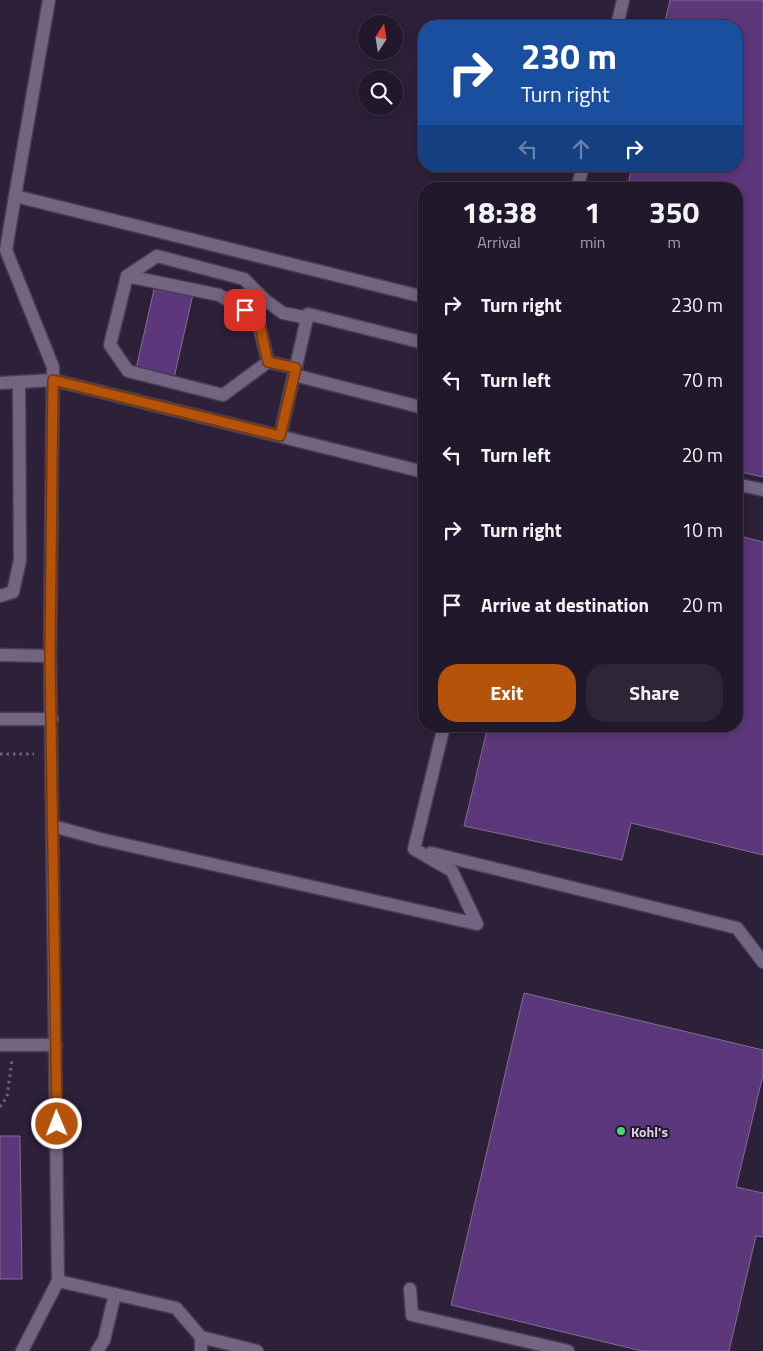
<!DOCTYPE html>
<style>
:root{--surface:#22182b;--page:#2e2537;--text:#f1f3f6;--muted:#a2a0a9;--line:#3f3747;--accent:#b45309}
body{margin:0;font-family:"Titillium Web",sans-serif;background:var(--page);color:var(--text);height:100vh;display:flex;flex-direction:column;font-size:19px;white-space:nowrap}
*{box-sizing:border-box;margin:0}
p{font-size:16px;color:var(--muted)}
.icon{flex:none;width:28px;height:28px;fill:none;stroke:currentColor;stroke-width:2;stroke-linecap:round;stroke-linejoin:round}
.map{position:relative;flex:1;overflow:hidden}
.details{position:absolute;left:418px;top:182px;width:325px;height:550px;display:flex;flex-direction:column;background:var(--surface);border-radius:20px;box-shadow:0 2px 12px #0003,0 0 0 1px var(--line)}
.details>*{flex:none}
.hud{position:absolute;left:418px;top:20px;width:325px;height:152px;border-radius:20px;box-shadow:0 2px 12px #0003,0 0 0 1px var(--line);background:#1a4fa0;color:#fff;overflow:hidden}
.needle{width:32px;rotate:12deg}
.fabs{position:absolute;left:358px;top:15px;display:grid;gap:10px}
.fabs a{display:grid;place-items:center;width:45px;height:45px;border-radius:50%;background:var(--surface);box-shadow:0 2px 12px #0003,0 0 0 1px var(--line);font-size:25px}
.pin{position:absolute;display:grid;place-items:center;width:42px;height:42px;color:#fff;margin:-21px;border-radius:10px;box-shadow:0 2px 8px #0006}
.me{position:absolute;width:55px;margin:-28px;rotate:359deg;stroke-linejoin:round;filter:drop-shadow(0 0 4px #0008)}
.turn{display:flex;align-items:center;gap:18px;height:105px;padding:0 20px;font-size:22px}
.turn .icon{width:65px;height:65px;stroke-width:2.5}
.turn b{display:block;font-size:35px;line-height:42px}
.lanes{display:flex;align-items:center;height:48px;padding:0 20px;background:#0003;justify-content:center;gap:25px;direction:ltr}
.lanes .off{opacity:.35}
.eta{display:flex;justify-content:space-evenly;align-items:center;height:85px;text-align:center}
.eta b{font-size:30px;font-weight:700;line-height:35px}
.button{display:flex;gap:10px;margin-top:auto;padding:10px 20px}
.button a{flex:1;height:58px;border-radius:20px;background:var(--accent);color:#fff;font-size:20px;font-weight:700;line-height:58px;text-align:center}
.button a+a{background:var(--page);color:var(--text)}
ul{padding:0;list-style:none}
li{display:flex;align-items:center;gap:15px;height:75px;padding:0 20px}
li div{flex:1}
li b{display:block;font-size:19px}
li em{font-style:normal}
.map>svg:first-child{display:block}
</style>
<div class="map">
<svg width="763" height="1351" viewBox="0 0 763 1351">
<rect width="100%" height="100%" fill="#2d2039"/>
<g fill="#5d377b" stroke="#7f708d">
<polygon points="670,0 763,0 763,477 736,471 736,189 627,189 632,166 736,166 736,26 664,26"/>
<polygon points="155,285 193,294 174,378 136,369"/>
<polygon points="736,535 763,542 763,855 631,823 622,860 464,826 488,726 736,726"/>
<polygon points="524,993 763,1050 763,1075 736,1187 763,1193 763,1237 756,1236 729,1351 642,1351 451,1305"/>
<polygon points="0,1136 20,1136 22,1279 0,1279"/>
</g>
<g fill="none" stroke-linecap="round" stroke-linejoin="round">
<g stroke="#483c51" stroke-width="15">
<g id="lane">
<polyline points="49,0 15,196 424,297"/>
<polyline points="617,26 623,0"/>
<polyline points="577,189 583,166"/>
<polyline points="15,196 6,250 53,367 50,656 58,1281 22,1351"/>
<polyline points="127,276 219,295 257,317 268,362"/>
<polyline points="296,368 268,362 223,395 128,371 110,345 127,276 157,256 244,279 265,300 283,313 308,318"/>
<polyline points="294,375 424,408"/>
<polyline points="0,383 53,380 424,472"/>
<polyline points="280,436 308,314 424,343"/>
<polyline points="736,484 763,490"/>
<polyline points="0,596 13,592 20,560 19,382"/>
<polyline points="0,655 50,656"/>
<polyline points="0,719 52,719"/>
<polyline points="53,826 100,839 477,924 452,871 414,849 444,726"/>
<polyline points="431,853 737,928 763,962"/>
<polyline points="0,1045 56,1045"/>
<polyline points="58,1281 176,1308 201,1337 257,1351"/>
<polyline points="410,1289 412,1315 568,1351"/>
<polyline points="97,1351 104,1340 115,1294"/>
<polyline points="201,1351 201,1337"/>
</g>
</g>
<g stroke="#6f647a" stroke-width="3" stroke-dasharray="2.5 4" stroke-linecap="butt">
<polyline points="0,754 34,754"/>
<polyline points="0,1107 7,1097 12,1060"/>
</g>
<use href="#lane" stroke="#736582" stroke-width="12"/>
</g>
<g fill="none" stroke-linecap="round" stroke-linejoin="round">
<g stroke="#753606" stroke-width="12">
<polyline id="route" points="57,1124 50,656 53,380 280,436 296,368 268,362 258,317 245,310"/>
</g>
<use href="#route" stroke="#b45309" stroke-width="9"/>
</g>
<circle fill="#50d674" stroke="#23162e" stroke-width="2" cx="621" cy="1131" r="5"/>
<g text-anchor="middle" dominant-baseline="central" stroke-width="4" stroke-linejoin="round" paint-order="stroke">
<g font-size="14" font-weight="bold" fill="#d8d0e1" stroke="#23162e" text-anchor="start">
<text x="631" y="1131">Kohl's</text>
</g>
</g>
</svg>
<div class="fabs">
<a><svg class="needle" viewBox="-14 -14 28 28"><path d="M0-13l5 13h-10z" fill="#e53935"/><path d="M0 13l5-13h-10z" fill="#a2a0a9"/></svg></a>
<a><svg class="icon" aria-label="search" viewBox="0 0 24 24"><circle cx="10" cy="10" r="6"/><path d="M15 15l6 6"/></svg></a>
</div>
<div class="pin" style="left:245px;top:310px;background:#d93025"><svg class="icon" aria-label="arrive" viewBox="0 0 24 24"><path d="M6 21V4h12l-3 4 3 4H6"/></svg></div>
<svg class="me" style="left:57px;top:1124px" viewBox="-20 -20 40 40"><circle r="17" fill="#b45309" stroke="#fff" stroke-width="3"/><path d="M0-11L8 9 0 5-8 9z" fill="#fff"/></svg>
<div class="hud">
<div class="turn"><svg class="icon" aria-label="right" viewBox="0 0 24 24"><path d="M7 20v-9h11M14 6l5 5-5 5"/></svg><div><b>230 m</b>Turn right</div></div>
<div class="lanes"><svg class="icon off" aria-label="left" viewBox="0 0 24 24"><path d="M17 20v-9H6M10 6l-5 5 5 5"/></svg><svg class="icon off" aria-label="ahead" viewBox="0 0 24 24"><path d="M12 20V5M6 11l6-6 6 6"/></svg><svg class="icon" aria-label="right" viewBox="0 0 24 24"><path d="M7 20v-9h11M14 6l5 5-5 5"/></svg></div>
</div>
<section class="details">
<div class="eta">
<div><b>18:38</b><p>Arrival</p></div>
<div><b>1</b><p>min</p></div>
<div><b>350</b><p>m</p></div>
</div>
<ul>
<li><svg class="icon" aria-label="right" viewBox="0 0 24 24"><path d="M7 20v-9h11M14 6l5 5-5 5"/></svg><div><b>Turn right</b></div><em>230 m</em></li>
<li><svg class="icon" aria-label="left" viewBox="0 0 24 24"><path d="M17 20v-9H6M10 6l-5 5 5 5"/></svg><div><b>Turn left</b></div><em>70 m</em></li>
<li><svg class="icon" aria-label="left" viewBox="0 0 24 24"><path d="M17 20v-9H6M10 6l-5 5 5 5"/></svg><div><b>Turn left</b></div><em>20 m</em></li>
<li><svg class="icon" aria-label="right" viewBox="0 0 24 24"><path d="M7 20v-9h11M14 6l5 5-5 5"/></svg><div><b>Turn right</b></div><em>10 m</em></li>
<li><svg class="icon" aria-label="arrive" viewBox="0 0 24 24"><path d="M6 21V4h12l-3 4 3 4H6"/></svg><div><b>Arrive at destination</b></div><em>20 m</em></li>
</ul>
<div class="button"><a>Exit</a><a>Share</a></div>
</section>
</div>
